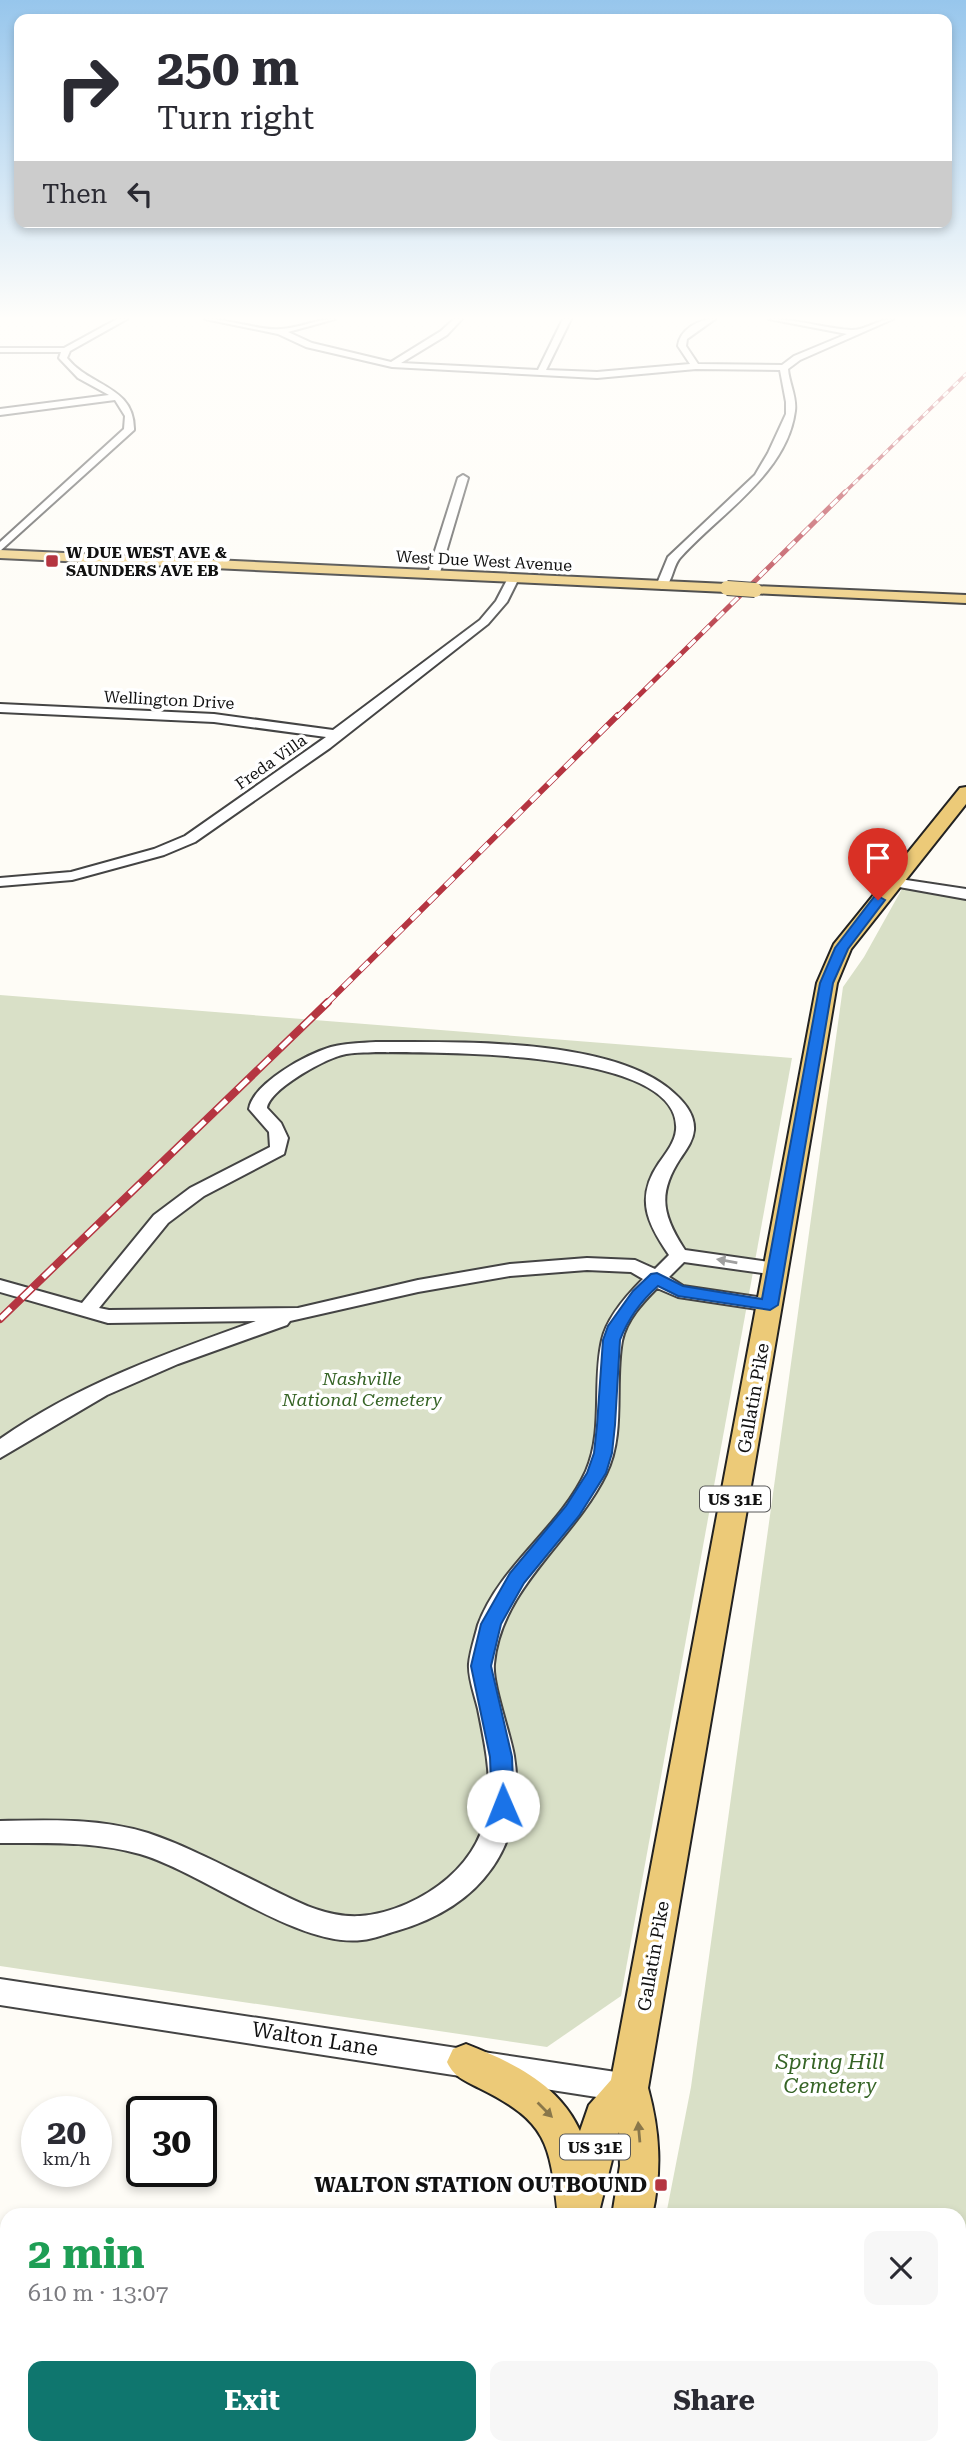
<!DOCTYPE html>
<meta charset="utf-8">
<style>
:root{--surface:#fff;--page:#f7f7f7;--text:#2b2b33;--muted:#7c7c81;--accent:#0f766e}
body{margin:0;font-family:"Roboto Serif",serif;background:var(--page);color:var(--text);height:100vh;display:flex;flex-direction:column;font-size:26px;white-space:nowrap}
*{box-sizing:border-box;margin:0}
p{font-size:23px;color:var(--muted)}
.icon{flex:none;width:38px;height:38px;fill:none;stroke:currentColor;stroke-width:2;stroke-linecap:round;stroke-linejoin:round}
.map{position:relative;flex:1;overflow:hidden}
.sheet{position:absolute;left:0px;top:2208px;width:966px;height:247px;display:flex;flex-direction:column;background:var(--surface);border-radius:21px 21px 0 0;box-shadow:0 4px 10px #0003}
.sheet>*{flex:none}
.top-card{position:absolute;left:14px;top:14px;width:938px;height:214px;border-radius:14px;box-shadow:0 4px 10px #0003;background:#fff;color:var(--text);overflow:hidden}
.speed{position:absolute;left:21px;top:2096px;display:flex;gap:14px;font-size:35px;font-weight:700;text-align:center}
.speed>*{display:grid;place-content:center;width:91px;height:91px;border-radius:50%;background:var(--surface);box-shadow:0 4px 10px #0003;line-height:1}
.speed small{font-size:18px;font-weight:400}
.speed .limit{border:4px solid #111;border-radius:10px;background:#fff;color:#111}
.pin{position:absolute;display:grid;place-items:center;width:60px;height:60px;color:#fff;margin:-72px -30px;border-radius:50% 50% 50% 0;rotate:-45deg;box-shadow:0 0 7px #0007}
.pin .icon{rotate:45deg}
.me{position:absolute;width:77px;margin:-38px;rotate:359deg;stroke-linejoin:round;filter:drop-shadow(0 0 5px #0008)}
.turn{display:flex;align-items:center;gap:24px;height:147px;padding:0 28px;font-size:32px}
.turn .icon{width:91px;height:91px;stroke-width:2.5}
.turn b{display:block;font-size:49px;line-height:60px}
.then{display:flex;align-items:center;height:66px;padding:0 28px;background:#0003;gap:14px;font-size:26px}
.round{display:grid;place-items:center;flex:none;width:74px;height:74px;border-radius:14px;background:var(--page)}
.head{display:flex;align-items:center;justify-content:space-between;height:119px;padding:0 28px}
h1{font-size:42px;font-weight:700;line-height:52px;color:#1e9e55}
.action{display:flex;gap:14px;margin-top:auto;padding:14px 28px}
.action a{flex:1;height:80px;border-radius:14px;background:var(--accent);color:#fff;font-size:28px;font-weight:700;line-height:80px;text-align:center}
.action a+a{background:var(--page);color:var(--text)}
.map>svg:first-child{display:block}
</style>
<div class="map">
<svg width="966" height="2454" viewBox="0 0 966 2454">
<rect width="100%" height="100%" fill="#fefcf6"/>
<g fill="#d9e0c7">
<polygon points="903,887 966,896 966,2454 620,2454 621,2448 959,2448 959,2216 666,2215 691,2087 843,987 864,957"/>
<polygon points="0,995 792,1058 621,1996 547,2047 0,1966"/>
</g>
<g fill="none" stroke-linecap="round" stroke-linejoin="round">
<g stroke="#444" stroke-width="4">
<g id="minor">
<path d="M117 319H127L70 351 67 358C90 387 135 386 134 430L0 551V542L124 429 125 416 115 400 0 415V409L109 395 78 378 59 358 61 352H0V348H64Z"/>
<path d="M205 319C230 319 260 331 281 329 300 328 316 319 335 319L288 332 312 343 391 362 441 331 454 319H462L447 335 401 363 538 370 563 319H571L546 370 597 372 690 364 678 346C680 329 699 319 715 319L687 339 686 346 698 364 782 365 794 356 847 334 769 319C797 319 823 328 851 330 865 331 878 319 893 319L800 360 788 369C789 383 797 397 795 411 787 474 718 515 680 558 672 567 673 584 662 589L656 586 668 557 755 475 768 453 786 414V402L780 370 696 369 597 378 392 367 306 347 278 334Z"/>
<polygon points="463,475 468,478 439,576 429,578 427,576 458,478"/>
<polygon points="508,578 518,580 507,602 488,624 330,748 195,842 164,855 72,880 0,886 0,878 71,872 154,849 185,836 326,737 214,722 0,712 0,704 214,714 333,730 480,620 496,601"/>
<polygon points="893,878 966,889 966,899 888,885 886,882"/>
<path d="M376 1042C455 1042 616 1037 675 1094 685 1103 695 1115 694 1130 693 1141 686 1150 680 1159 658 1193 662 1214 683 1247L685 1250 776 1263 783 1265 786 1269 783 1273 776 1275 684 1262 669 1277 683 1286 770 1299 777 1300 780 1305 777 1310 770 1311 678 1297 657 1288C643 1302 626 1320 622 1341 614 1384 626 1434 606 1474 574 1540 501 1587 494 1664 492 1684 510 1732 514 1756 528 1845 481 1907 396 1931 385 1934 374 1939 362 1940 299 1948 204 1873 140 1854 93 1841 48 1843 0 1843V1821C50 1820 99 1818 148 1833 187 1846 226 1867 263 1885 294 1900 324 1918 360 1916 391 1914 425 1898 448 1878 503 1830 491 1773 478 1709 475 1696 468 1678 469 1664 470 1652 475 1637 478 1625 500 1565 560 1528 586 1471 604 1430 592 1382 602 1340 607 1317 627 1295 643 1279L631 1272 587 1270 510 1276 418 1292 290 1321 287 1325 178 1364 107 1395 0 1458V1439C78 1384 167 1353 256 1321L108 1323 0 1292V1280L82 1303 154 1215 190 1188 270 1147 269 1132 249 1109C253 1083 307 1054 331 1047 346 1043 361 1043 376 1042ZM376 1052C427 1053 683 1047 676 1130 675 1142 666 1153 659 1163 635 1198 647 1223 669 1255L655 1269 635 1260 587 1258 510 1264 418 1280 298 1308 109 1310 99 1308 168 1223 204 1196 284 1154 288 1138 281 1123 267 1108C270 1089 323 1060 342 1055 353 1052 365 1053 376 1052Z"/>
<polygon points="0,1979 629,2074 640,2078 644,2088 640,2098 629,2102 0,2005"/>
</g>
</g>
<g stroke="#222" stroke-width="4">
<g id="major">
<polygon points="0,550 727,584 734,588 727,592 0,558"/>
<polygon points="755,586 966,595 966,603 750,593 750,587"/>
<path d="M966 787V804L851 949 837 983 648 2088C660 2132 662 2171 652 2216H612L620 2166 619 2132 598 2216H558C550 2143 548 2122 479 2088 464 2080 454 2077 447 2062L453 2049 466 2044C512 2062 559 2084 580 2131L589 2105 611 2080 817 983 834 944 960 788Z"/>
<polygon points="494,2448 538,2448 536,2454 492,2454"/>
<polygon points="558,2448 602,2448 601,2454 557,2454"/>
</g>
</g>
<use href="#minor" fill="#fff" fill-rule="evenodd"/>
<use href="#major" fill="#ecca78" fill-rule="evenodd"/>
<g stroke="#b53541" stroke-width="3.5">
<polyline id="rail-far3" points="843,494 966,374"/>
</g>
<g stroke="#b53541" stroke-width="5">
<polyline id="rail-far2" points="617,717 845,492"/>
</g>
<g stroke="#b53541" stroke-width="6">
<polyline id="rail-far1" points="326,1004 618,715"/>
</g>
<g stroke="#b53541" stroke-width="8">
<polyline id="rail" points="0,1319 328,1002"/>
</g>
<use href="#rail-far3" stroke="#fff" stroke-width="2.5" stroke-dasharray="7" stroke-linecap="butt"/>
<use href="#rail-far2" stroke="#fff" stroke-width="3.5" stroke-dasharray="10" stroke-linecap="butt"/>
<use href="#rail-far1" stroke="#fff" stroke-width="4.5" stroke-dasharray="12" stroke-linecap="butt"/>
<use href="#rail" stroke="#fff" stroke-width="5" stroke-dasharray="15" stroke-linecap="butt"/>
<g stroke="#222" stroke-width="16" stroke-linecap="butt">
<polyline id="major-bridge" points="727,588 755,590"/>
</g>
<use href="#major-bridge" stroke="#ecca78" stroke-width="14"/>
</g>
<defs><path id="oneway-solid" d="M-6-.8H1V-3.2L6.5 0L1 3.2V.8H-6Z" transform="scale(1.75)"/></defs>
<use fill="#a0a0a0" href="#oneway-solid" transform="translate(727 1261) rotate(-170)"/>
<g fill="#89774a">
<use href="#oneway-solid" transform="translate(545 2110) rotate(45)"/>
<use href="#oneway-solid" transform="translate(639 2132) rotate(-95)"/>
</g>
<linearGradient id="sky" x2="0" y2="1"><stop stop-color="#97c6ec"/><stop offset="0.48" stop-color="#fffefb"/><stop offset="1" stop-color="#fffefb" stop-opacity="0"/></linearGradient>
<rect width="966" height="663" fill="url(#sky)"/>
<path fill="#1a73e8" stroke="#114b97" stroke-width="2" d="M878 896 885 900 848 949 833 983 778 1305 770 1310 678 1296 658 1286C641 1301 628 1319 620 1340L615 1425 612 1453 606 1473 579 1516 524 1583 501 1624 491 1666 512 1757 514 1806 511 1813 503 1815 495 1813 492 1806 490 1757 471 1666 481 1624 510 1573 566 1506 587 1473 594 1453 597 1425 603 1340 608 1326 633 1291 651 1274 657 1273 683 1286 762 1299 820 983 835 948 874 897Z"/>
<g fill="#b53541" stroke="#fff" stroke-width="2.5">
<rect x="45" y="554" width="14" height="14" rx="3.5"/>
<rect x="654" y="2178" width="14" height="14" rx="3.5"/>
</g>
<g text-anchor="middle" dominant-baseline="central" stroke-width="7" stroke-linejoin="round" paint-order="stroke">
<g font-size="16" font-weight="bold" fill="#111" stroke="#fff" text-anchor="start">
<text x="66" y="552">W DUE WEST AVE &amp;<tspan x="66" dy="18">SAUNDERS AVE EB</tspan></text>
</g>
<g font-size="16" fill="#111" stroke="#fff">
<text transform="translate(484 561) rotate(3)">West Due West Avenue</text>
<text transform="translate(169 700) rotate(3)">Wellington Drive</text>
<text transform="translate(271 762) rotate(-35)">Freda Villa</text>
</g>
<g fill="#fff" stroke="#585858" stroke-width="2">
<rect x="700" y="1486.5" width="70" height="25" rx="5"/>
<rect x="560" y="2134.5" width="70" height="25" rx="5"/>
</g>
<g font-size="16" font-weight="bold" fill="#111">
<text x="735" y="1499">US 31E</text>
<text x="595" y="2147">US 31E</text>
</g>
<g font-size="18" font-style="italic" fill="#366426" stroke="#fff">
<text x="362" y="1378">Nashville<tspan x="362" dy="21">National Cemetery</tspan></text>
</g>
<g font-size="18" fill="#111" stroke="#fff">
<text transform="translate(753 1398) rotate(-80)">Gallatin Pike</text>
<text transform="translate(653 1956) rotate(-80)">Gallatin Pike</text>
</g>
<g font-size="21" fill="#111" stroke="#fff">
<text transform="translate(315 2039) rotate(9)">Walton Lane</text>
</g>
<g font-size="21" font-style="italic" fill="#366426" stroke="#fff">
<text x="830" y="2062">Spring Hill<tspan x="830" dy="24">Cemetery</tspan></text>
</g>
<g font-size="21" font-weight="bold" fill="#111" stroke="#fff" text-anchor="end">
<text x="647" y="2185">WALTON STATION OUTBOUND</text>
</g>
</g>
</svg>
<div class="speed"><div>20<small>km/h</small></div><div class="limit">30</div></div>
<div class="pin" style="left:878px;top:900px;background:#d93025"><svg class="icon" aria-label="arrive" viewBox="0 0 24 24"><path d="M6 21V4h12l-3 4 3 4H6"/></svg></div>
<svg class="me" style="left:503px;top:1806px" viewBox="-20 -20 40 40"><circle r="19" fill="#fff"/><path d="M0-13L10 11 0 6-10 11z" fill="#1a73e8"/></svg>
<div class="top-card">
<div class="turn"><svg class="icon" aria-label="right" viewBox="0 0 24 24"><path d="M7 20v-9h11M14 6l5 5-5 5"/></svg><div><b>250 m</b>Turn right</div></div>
<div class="then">Then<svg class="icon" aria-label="left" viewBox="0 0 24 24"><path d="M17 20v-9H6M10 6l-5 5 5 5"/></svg></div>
</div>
<section class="sheet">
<div class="head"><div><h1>2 min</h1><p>610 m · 13:07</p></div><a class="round"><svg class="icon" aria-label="close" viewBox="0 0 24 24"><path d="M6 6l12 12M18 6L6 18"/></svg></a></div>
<div class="action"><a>Exit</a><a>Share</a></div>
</section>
</div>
